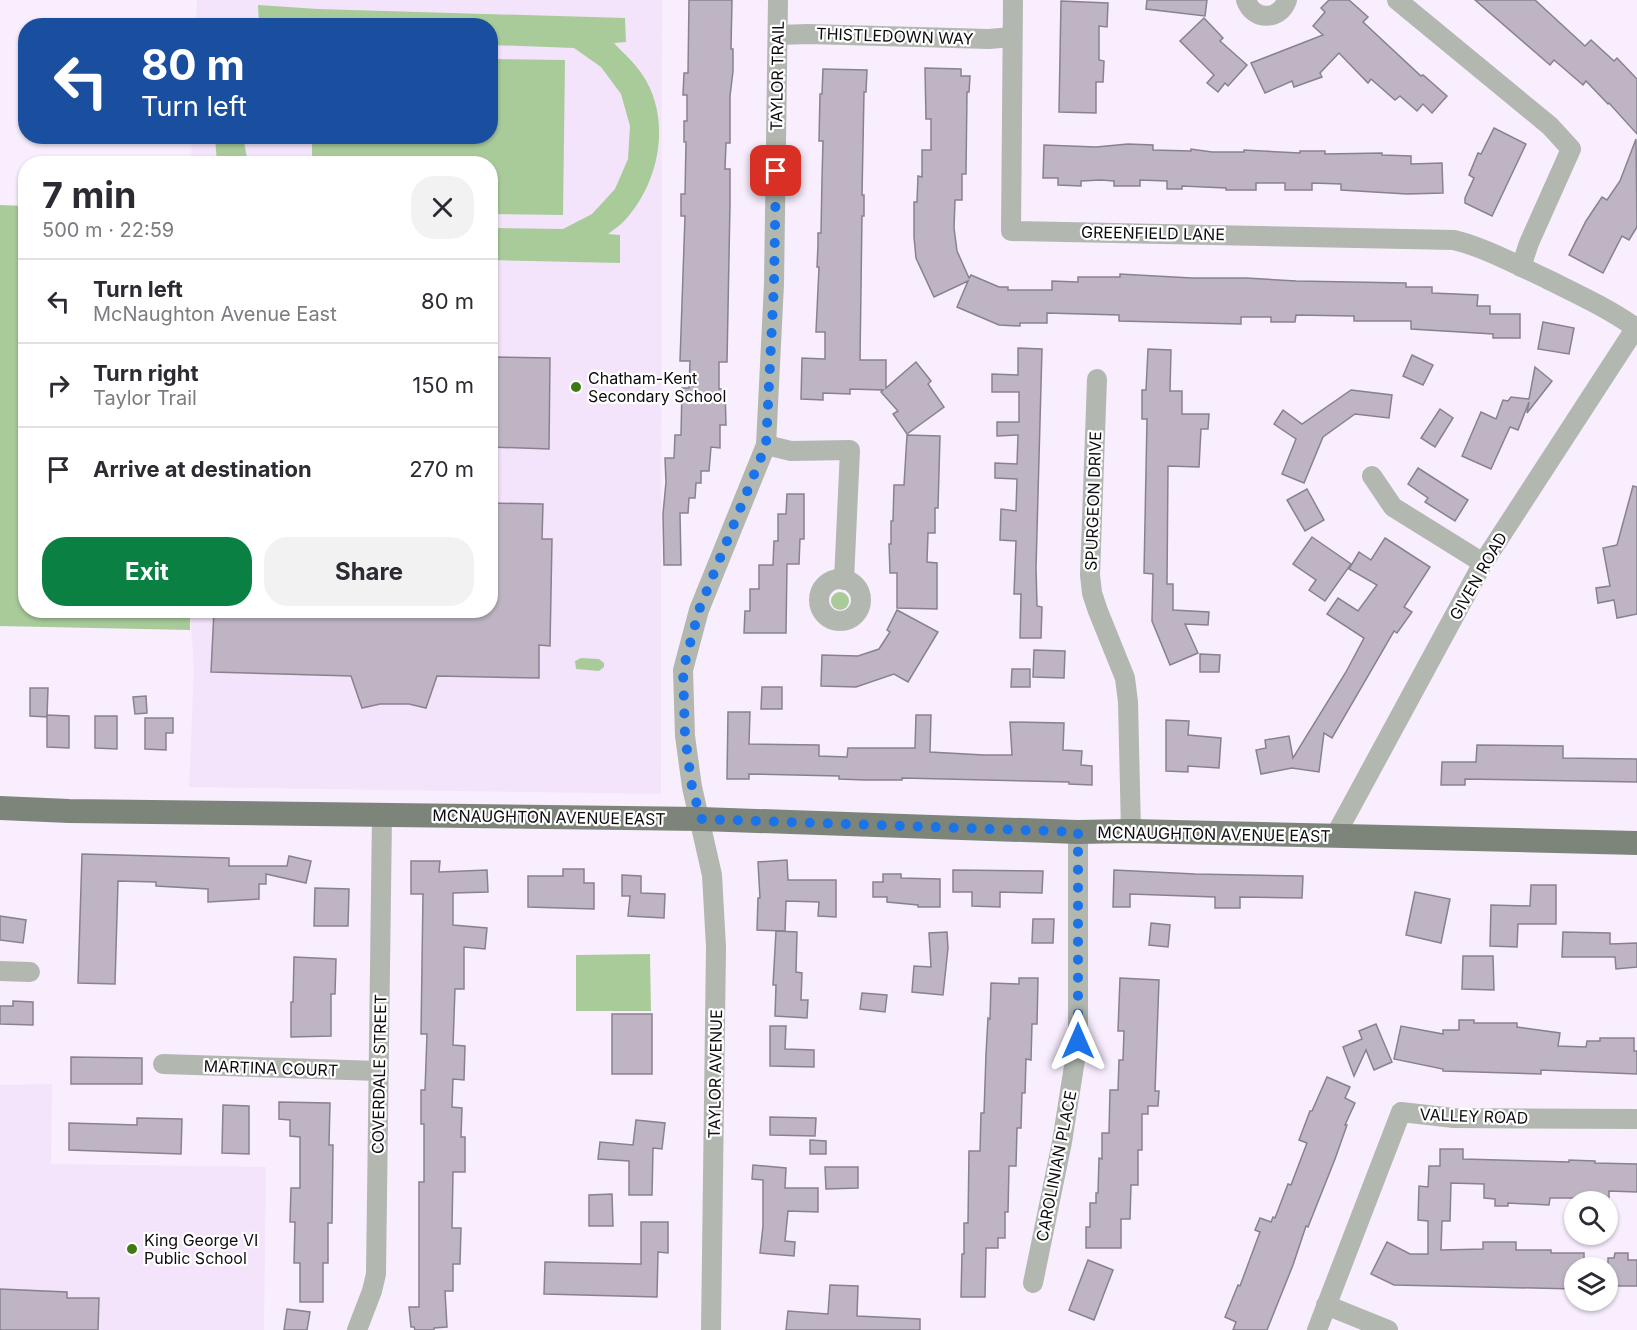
<!DOCTYPE html>
<meta charset="utf-8">
<style>
:root{--surface:#fff;--page:#f2f2f3;--text:#2b2b33;--muted:#7c7c81;--line:#e1e1e2;--accent:#0b8043}
body{margin:0;font-family:Inter,sans-serif;background:var(--page);color:var(--text);height:100vh;display:flex;flex-direction:column;font-size:22px;white-space:nowrap}
*{box-sizing:border-box;margin:0}
p{font-size:20px;color:var(--muted)}
.icon{flex:none;width:33px;height:33px;fill:none;stroke:currentColor;stroke-width:2;stroke-linecap:round;stroke-linejoin:round}
.map{position:relative;flex:1;overflow:hidden}
.side{position:absolute;left:18px;top:156px;width:480px;height:462px;display:flex;flex-direction:column;background:var(--surface);border-radius:24px;box-shadow:0 2px 4px #0004}
.side>*{flex:none}
.hud{position:absolute;left:18px;top:18px;width:480px;height:126px;border-radius:24px;box-shadow:0 2px 4px #0004;background:#1a4fa0;color:#fff;overflow:hidden}
.buttons{position:absolute;left:1564px;top:1191px;display:grid;gap:12px}
.buttons a{display:grid;place-items:center;width:54px;height:54px;border-radius:50%;background:var(--surface);box-shadow:0 2px 4px #0004;font-size:30px}
.pin{position:absolute;display:grid;place-items:center;width:51px;height:51px;color:#fff;margin:-26px;border-radius:12px;box-shadow:0 3px 9px #0006}
.me{position:absolute;width:66px;margin:-33px;rotate:0deg;stroke-linejoin:round;filter:drop-shadow(0 0 4px #0008)}
.turn{display:flex;align-items:center;gap:21px;height:126px;padding:0 24px;font-size:27px}
.turn .icon{width:78px;height:78px;stroke-width:2.5}
.turn b{display:block;font-size:42px;line-height:51px}
.round{display:grid;place-items:center;flex:none;width:63px;height:63px;border-radius:24px;background:var(--page)}
.headline{display:flex;align-items:center;justify-content:space-between;height:102px;padding:0 24px}
h1{font-size:36px;font-weight:700;line-height:45px}
.button{display:flex;gap:12px;margin-top:auto;padding:12px 24px}
.button a{flex:1;height:69px;border-radius:24px;background:var(--accent);color:#fff;font-size:24px;font-weight:700;line-height:69px;text-align:center}
.button a+a{background:var(--page);color:var(--text)}
ul{padding:0;list-style:none}
li{display:flex;align-items:center;gap:18px;height:84px;padding:0 24px;border-top:2px solid var(--line)}
li div{flex:1}
li b{display:block;font-size:22px}
li em{font-style:normal}
.map>svg:first-child{display:block}
</style>
<div class="map">
<svg width="1637" height="1330" viewBox="0 0 1637 1330">
<rect width="100%" height="100%" fill="#f8eefe"/>
<g fill="#f3e4fb">
<polygon points="197,0 662,0 661,794 189,787 194,669 190,611 490,610 490,164 191,163 192,137 490,136 490,26 196,25"/>
<polygon points="52,1084 51,1164 266,1167 264,1330 0,1330 0,1085"/>
</g>
<g fill="#a9cb9a">
<path d="M258 5 318 9 625 18 626 42 614 43C623 53 634 62 642 74 672 118 660 181 626 219 621 225 614 229 608 234L620 235V263L491 260V228L563 229 592 214 615 189 628 159 630 126 621 94 601 67 574 48 491 45 490 26 259 25Z"/>
<polygon points="491,59 565,60 563,215 491,214 490,164 312,163 312,137 490,136"/>
<polygon points="215,137 243,137 248,163 217,163"/>
<polygon points="0,205 25,206 26,610 190,611 190,630 0,626"/>
<circle cx="840" cy="601" r="9"/>
<polygon points="581,658 599,659 604,663 604,667 599,671 576,669 575,661"/>
<polygon points="650,954 651,1011 576,1011 576,955"/>
</g>
<g fill="#beb4c3" stroke="#8a818f" stroke-width="1.5">
<polygon points="689,0 732,0 731,49 733,49 733,71 730,96 730,143 726,143 725,169 730,169 730,204 727,362 719,362 719,389 725,389 726,425 720,425 720,448 711,447 709,471 701,471 701,483 696,483 695,498 689,498 688,513 680,513 681,565 664,565 663,514 666,482 665,458 674,458 675,435 681,435 682,388 689,388 690,361 680,361 685,216 681,216 681,194 685,194 686,142 684,142 684,121 687,121 687,95 683,95 684,73 688,73"/>
<polygon points="1147,0 1207,0 1205,16 1146,9"/>
<polygon points="1329,0 1349,0 1368,17 1363,22 1421,76 1423,75 1447,96 1432,113 1423,104 1417,111 1400,96 1395,100 1371,79 1368,83 1339,53 1320,73 1322,77 1294,87 1292,81 1265,93 1251,63 1323,35 1313,26 1325,12 1321,8"/>
<polygon points="1475,0 1535,0 1585,46 1591,40 1614,61 1617,58 1637,79 1637,134 1609,103 1608,104 1586,81 1583,85 1554,60 1550,65"/>
<polygon points="1061,1 1108,3 1107,27 1099,26 1099,60 1104,61 1103,82 1096,82 1096,113 1059,112"/>
<polygon points="1204,18 1223,38 1220,41 1247,65 1228,86 1225,83 1218,92 1207,83 1214,75 1180,41"/>
<polygon points="925,68 961,69 961,76 970,76 969,92 967,92 966,174 962,174 962,200 955,200 954,228 957,251 969,278 971,275 999,287 1008,287 1008,290 1052,290 1052,281 1078,282 1078,277 1120,277 1120,274 1192,278 1246,278 1296,281 1406,283 1406,287 1432,287 1432,293 1478,295 1477,306 1490,306 1490,314 1520,314 1520,338 1493,338 1493,334 1411,329 1411,321 1354,321 1354,316 1296,315 1295,322 1271,322 1271,317 1241,317 1241,324 1119,321 1119,315 1047,313 1047,323 1020,323 1020,326 999,325 957,307 968,281 934,297 916,258 914,237 914,202 917,202 918,176 922,177 922,150 931,150 931,119 926,119"/>
<polygon points="823,69 867,70 866,92 864,92 862,195 864,195 864,216 862,216 860,360 886,360 886,388 916,362 931,381 928,384 944,407 907,434 893,414 898,411 881,392 883,390 850,389 850,394 823,393 823,400 801,399 802,358 825,359 825,332 816,332 819,267 817,267 818,245 818,233 821,233 822,179 823,141 819,141 820,94 822,94"/>
<polygon points="1494,128 1526,144 1492,216 1465,203 1465,198 1474,178 1469,175 1478,153 1481,154"/>
<polygon points="1636,139 1637,227 1629,240 1622,236 1603,273 1569,255 1586,221 1602,197 1607,200 1620,181"/>
<polygon points="1128,144 1153,145 1153,150 1191,151 1191,149 1212,152 1244,152 1244,150 1300,153 1300,151 1325,151 1325,154 1382,153 1382,155 1411,156 1411,164 1442,163 1443,193 1407,194 1341,190 1341,184 1312,183 1312,190 1285,190 1285,183 1256,183 1256,190 1226,190 1226,188 1182,186 1182,189 1167,189 1167,181 1140,180 1140,186 1114,186 1114,181 1101,180 1081,181 1081,186 1058,185 1058,178 1043,178 1044,145 1096,147"/>
<polygon points="1543,322 1574,328 1569,354 1538,349"/>
<polygon points="1018,348 1042,349 1036,568 1037,606 1042,607 1041,638 1020,638 1021,594 1014,594 1016,541 1000,540 1001,509 1016,511 1017,479 995,478 995,463 1017,464 1018,435 997,436 997,422 1019,422 1019,392 992,392 992,374 1018,375"/>
<polygon points="1148,349 1171,350 1170,391 1182,391 1182,414 1209,414 1208,429 1201,429 1199,467 1168,466 1167,584 1173,584 1173,610 1209,612 1208,625 1185,624 1198,653 1170,665 1152,621 1153,574 1144,573 1147,419 1142,419 1142,390 1146,390"/>
<polygon points="1412,355 1433,365 1423,385 1403,376"/>
<polygon points="490,357 550,358 549,449 490,447"/>
<polygon points="1535,367 1552,381 1527,413 1529,402 1518,430 1510,427 1491,469 1462,456 1481,412 1496,419 1503,400 1508,401 1511,397 1529,399"/>
<polygon points="1351,390 1392,395 1389,418 1355,414 1323,437 1304,483 1282,474 1296,439 1274,424 1283,410 1302,424"/>
<polygon points="1440,409 1453,418 1435,447 1421,438"/>
<polygon points="907,435 940,436 938,508 935,508 935,533 928,533 927,562 937,563 937,609 897,608 897,573 890,573 889,544 891,544 891,521 893,521 894,485 904,485"/>
<polygon points="1418,468 1468,500 1455,521 1425,502 1428,498 1408,484"/>
<polygon points="1633,486 1637,487 1637,614 1617,618 1614,600 1598,603 1596,588 1610,586 1603,548 1617,545"/>
<polygon points="1307,489 1324,520 1305,531 1287,500"/>
<polygon points="787,494 804,494 804,539 800,539 799,564 787,564 786,633 744,633 745,611 750,611 750,589 759,589 759,565 773,565 774,541 778,541 778,514 786,514"/>
<polygon points="490,503 543,504 542,539 552,539 550,646 539,645 539,678 437,676 426,708 409,704 380,704 362,708 351,676 211,672 214,610 490,610"/>
<polygon points="1312,537 1351,564 1325,601 1309,590 1316,580 1293,564"/>
<polygon points="1385,538 1430,567 1404,607 1412,612 1397,633 1394,631 1332,738 1324,733 1319,772 1292,768 1261,774 1256,750 1266,748 1265,740 1289,736 1293,758 1346,672 1364,638 1327,614 1338,598 1358,611 1377,585 1349,569 1359,552 1371,560"/>
<polygon points="897,610 938,632 908,682 894,674 856,687 821,686 822,655 858,656 879,649 890,632 887,630"/>
<polygon points="1034,650 1065,651 1064,678 1033,677"/>
<polygon points="1200,654 1220,655 1219,672 1200,672"/>
<polygon points="1012,669 1030,669 1030,687 1011,687"/>
<polygon points="762,687 782,687 782,709 761,709"/>
<polygon points="30,688 48,688 47,717 30,716"/>
<polygon points="146,696 147,713 135,714 133,697"/>
<polygon points="728,712 750,712 749,744 819,745 819,756 847,757 848,748 915,748 916,715 931,715 930,752 984,755 1012,755 1010,722 1064,723 1063,750 1082,751 1081,765 1092,766 1092,785 1069,784 1069,782 902,778 902,780 865,780 839,779 839,776 749,774 749,779 727,779"/>
<polygon points="47,715 69,716 69,748 47,747"/>
<polygon points="95,716 117,716 117,749 95,748"/>
<polygon points="145,718 173,718 173,733 166,733 166,750 145,749"/>
<polygon points="1166,720 1189,721 1188,735 1221,738 1219,768 1188,766 1188,772 1166,771"/>
<polygon points="1477,745 1563,746 1563,758 1637,759 1637,782 1465,779 1465,785 1441,785 1442,762 1476,762"/>
<polygon points="82,854 229,858 229,866 287,866 289,856 311,861 306,883 266,874 266,884 259,884 259,899 208,902 208,889 156,886 156,882 118,881 115,984 78,983"/>
<polygon points="787,860 788,880 836,880 836,917 818,916 819,902 786,901 785,931 757,930 758,898 760,898 758,862"/>
<polygon points="411,861 440,861 439,872 487,870 488,892 453,893 453,925 487,928 485,949 464,947 464,989 455,989 453,1045 465,1046 464,1080 453,1079 452,1107 462,1108 461,1137 465,1137 465,1172 453,1172 452,1228 461,1228 460,1264 453,1264 453,1291 445,1291 447,1327 434,1328 434,1330 415,1330 414,1327 411,1327 409,1307 419,1307 419,1182 424,1182 424,1124 421,1124 421,1090 425,1090 427,1034 421,1034 423,894 411,894"/>
<polygon points="563,869 584,869 584,883 594,883 594,909 528,907 528,876 563,876"/>
<polygon points="953,870 1043,871 1042,893 1000,892 1000,907 972,906 972,892 953,892"/>
<polygon points="1114,870 1195,874 1303,876 1302,898 1240,897 1240,908 1215,908 1215,897 1130,894 1130,907 1113,907"/>
<polygon points="883,874 901,874 901,878 940,879 940,907 918,907 918,905 887,902 887,897 873,897 873,882 883,882"/>
<polygon points="622,875 641,876 641,893 665,894 664,918 628,916 630,896 622,896"/>
<polygon points="1531,885 1556,885 1556,924 1518,924 1517,947 1490,946 1491,905 1530,906"/>
<polygon points="315,888 349,889 348,926 314,926"/>
<polygon points="1415,892 1450,899 1441,943 1406,935"/>
<polygon points="0,916 26,920 23,943 0,940"/>
<polygon points="1033,919 1054,919 1053,943 1032,943"/>
<polygon points="1151,923 1170,925 1168,947 1149,945"/>
<polygon points="776,931 797,932 796,972 802,973 801,1000 808,1000 807,1018 775,1016 776,985 773,985"/>
<polygon points="947,932 948,948 943,995 912,992 914,966 931,967 929,933"/>
<polygon points="1563,932 1610,933 1610,944 1637,943 1637,967 1616,969 1615,957 1562,957"/>
<polygon points="1463,956 1493,956 1494,990 1462,989"/>
<polygon points="294,957 336,959 335,994 331,994 331,1036 291,1037 291,1002 293,1002"/>
<polygon points="1019,978 1038,978 1037,1024 1032,1024 1031,1060 1026,1059 1025,1093 1022,1093 1021,1128 1017,1128 1016,1166 1009,1166 1008,1212 1005,1212 1005,1238 998,1238 998,1248 986,1248 985,1297 961,1297 962,1254 964,1254 964,1223 968,1223 969,1151 980,1151 981,1113 984,1113 986,1054 988,1018 990,1019 991,983 1019,984"/>
<polygon points="1120,978 1159,980 1155,1091 1159,1091 1158,1106 1148,1106 1148,1114 1142,1114 1142,1150 1138,1150 1138,1185 1131,1185 1130,1219 1121,1219 1121,1248 1086,1248 1086,1227 1090,1227 1090,1203 1096,1203 1096,1193 1098,1193 1099,1158 1102,1159 1102,1133 1109,1133 1110,1090 1118,1090 1119,1060 1123,1060 1124,1031 1118,1031"/>
<polygon points="862,993 887,995 885,1012 860,1009"/>
<polygon points="13,1001 33,1002 33,1025 0,1024 0,1006 13,1006"/>
<rect x="612" y="1014" width="40" height="60"/>
<polygon points="1459,1020 1474,1020 1474,1023 1517,1023 1517,1027 1560,1033 1558,1046 1586,1047 1587,1041 1600,1041 1600,1038 1634,1038 1634,1051 1637,1051 1637,1074 1541,1070 1541,1074 1443,1071 1443,1069 1394,1059 1401,1026 1443,1034 1443,1030 1459,1030"/>
<polygon points="1376,1024 1392,1062 1374,1070 1366,1050 1354,1076 1343,1047 1362,1039 1359,1031"/>
<polygon points="770,1026 786,1026 785,1049 814,1050 814,1067 770,1066"/>
<polygon points="71,1057 142,1058 142,1084 71,1084"/>
<polygon points="1327,1077 1350,1087 1345,1098 1355,1103 1345,1125 1347,1125 1335,1159 1308,1227 1306,1226 1293,1265 1267,1330 1233,1330 1236,1322 1225,1317 1238,1285 1240,1286 1260,1232 1255,1230 1260,1218 1271,1222 1273,1217 1275,1218 1288,1184 1291,1185 1307,1143 1299,1140 1310,1111 1312,1111"/>
<polygon points="279,1102 330,1103 329,1145 333,1145 332,1223 328,1223 328,1263 323,1263 323,1302 300,1302 300,1263 294,1263 295,1222 290,1222 291,1188 300,1188 300,1137 290,1136 290,1120 279,1119"/>
<polygon points="223,1105 249,1106 249,1154 222,1153"/>
<polygon points="770,1117 816,1118 815,1136 770,1135"/>
<polygon points="137,1118 182,1119 181,1154 69,1150 69,1123 137,1125"/>
<polygon points="636,1120 665,1123 662,1149 653,1148 652,1195 629,1195 629,1161 598,1159 600,1142 633,1145"/>
<polygon points="810,1140 826,1141 826,1154 810,1154"/>
<polygon points="1440,1149 1463,1149 1463,1159 1569,1162 1569,1160 1595,1161 1595,1163 1637,1164 1637,1192 1609,1191 1609,1198 1550,1198 1549,1205 1508,1203 1508,1206 1495,1206 1495,1199 1484,1198 1484,1184 1451,1183 1450,1221 1442,1221 1441,1250 1483,1249 1483,1242 1516,1242 1516,1250 1551,1250 1551,1253 1584,1253 1584,1268 1575,1268 1575,1289 1394,1285 1371,1274 1387,1242 1410,1254 1428,1254 1428,1221 1418,1220 1419,1186 1428,1187 1429,1166 1440,1166"/>
<polygon points="753,1165 786,1168 785,1188 818,1188 818,1212 788,1211 785,1241 795,1242 794,1256 760,1253 763,1226 763,1180 752,1179"/>
<polygon points="825,1167 858,1167 858,1188 826,1189"/>
<polygon points="612,1194 613,1226 589,1226 589,1195"/>
<polygon points="641,1222 668,1222 668,1253 658,1252 657,1297 544,1294 545,1262 641,1264"/>
<polygon points="1615,1253 1628,1253 1628,1260 1637,1260 1637,1286 1608,1286 1608,1258 1614,1258"/>
<polygon points="1088,1260 1113,1270 1094,1320 1069,1310"/>
<polygon points="830,1285 858,1286 857,1316 920,1319 920,1330 786,1330 788,1311 828,1314"/>
<polygon points="0,1289 67,1292 67,1298 99,1298 98,1330 0,1330"/>
<polygon points="287,1309 310,1312 307,1330 284,1330"/>
</g>
<g fill="none" stroke-linecap="round" stroke-linejoin="round">
<g stroke="#b2b7b0" stroke-width="20">
<path d="M1013 0 1011 231 1454 240C1486 248 1517 265 1547 279 1577 294 1608 308 1636 328"/>
<path d="M1246 0C1253 21 1280 21 1287 0"/>
<polyline points="1397,0 1550,126 1571,149 1529,243 1521,267"/>
<polyline points="778,35 808,34 989,39 1012,37"/>
<polyline points="1097,379 1090,575 1092,593 1098,611 1125,678 1128,702 1131,831"/>
<polyline points="766,445 791,451 850,450 844,580"/>
<polyline points="1372,476 1393,507 1483,563"/>
<circle cx="840" cy="600" r="21"/>
<polyline points="1335,836 1483,563 1637,326"/>
<polyline points="0,971 30,972"/>
<polyline points="163,1064 379,1071"/>
<polyline points="1033,1283 1062,1142 1078,1041 1078,832"/>
<polyline points="1326,1305 1388,1330"/>
<polyline points="357,1330 372,1291 376,1274 382,815"/>
<polyline points="711,1330 716,947 712,875 692,787 685,736 683,670 699,610 766,445 774,284 778,0"/>
<polyline points="1317,1330 1401,1112 1454,1118 1637,1119"/>
</g>
<polyline stroke="#7d857a" stroke-width="24" points="0,808 69,811 701,819 1078,832 1131,831 1637,843"/>
</g>
<g fill="none" stroke-linecap="round" stroke-linejoin="round">
<polyline stroke="#1a73e8" stroke-width="10" stroke-dasharray="0 18" points="776,171 774,284 766,445 699,610 683,670 685,736 692,787 701,819 1078,832 1078,1041"/>
</g>
<g fill="#3d7a14" stroke="#fff" stroke-width="2">
<circle cx="576" cy="387" r="6"/>
<circle cx="132" cy="1249" r="6"/>
</g>
<g text-anchor="middle" dominant-baseline="central" stroke-width="4.5" stroke-linejoin="round" paint-order="stroke">
<g font-size="16" fill="#0f0b10" stroke="#fff">
<text transform="translate(895 36) rotate(2)">THISTLEDOWN WAY</text>
<text transform="translate(777 76) rotate(-89)">TAYLOR TRAIL</text>
<text transform="translate(1153 233) rotate(1)">GREENFIELD LANE</text>
<text transform="translate(1093 501) rotate(-88)">SPURGEON DRIVE</text>
<text transform="translate(1478 576) rotate(-60)">GIVEN ROAD</text>
<text transform="translate(549 817) rotate(1)">MCNAUGHTON AVENUE EAST</text>
<text transform="translate(1214 834) rotate(1)">MCNAUGHTON AVENUE EAST</text>
<text transform="translate(271 1068) rotate(2)">MARTINA COURT</text>
<text transform="translate(379 1074) rotate(-89)">COVERDALE STREET</text>
<text transform="translate(715 1074) rotate(-89)">TAYLOR AVENUE</text>
<text transform="translate(1474 1116) rotate(2)">VALLEY ROAD</text>
<text transform="translate(1056 1166) rotate(-79)">CAROLINIAN PLACE</text>
</g>
<g font-size="16" fill="#0f0b10" stroke="#fff" text-anchor="start">
<text x="588" y="378">Chatham-Kent<tspan x="588" dy="18">Secondary School</tspan></text>
<text x="144" y="1240">King George VI<tspan x="144" dy="18">Public School</tspan></text>
</g>
</g>
</svg>
<div class="buttons">
<a><svg class="icon" aria-label="search" viewBox="0 0 24 24"><circle cx="10" cy="10" r="6"/><path d="M15 15l6 6"/></svg></a>
<a><svg class="icon" aria-label="layers" viewBox="0 0 24 24"><path d="M12 4l9 5-9 5-9-5zM3 14l9 5 9-5"/></svg></a>
</div>
<div class="pin" style="left:776px;top:171px;background:#d93025"><svg class="icon" aria-label="arrive" viewBox="0 0 24 24"><path d="M6 21V4h12l-3 4 3 4H6"/></svg></div>
<svg class="me" style="left:1078px;top:1041px" viewBox="-20 -20 40 40"><path d="M0-17L14 15 0 8-14 15z" fill="#1a73e8" stroke="#fff" stroke-width="4"/></svg>
<div class="hud">
<div class="turn"><svg class="icon" aria-label="left" viewBox="0 0 24 24"><path d="M17 20v-9H6M10 6l-5 5 5 5"/></svg><div><b>80 m</b>Turn left</div></div>
</div>
<section class="side">
<div class="headline"><div><h1>7 min</h1><p>500 m · 22:59</p></div><a class="round"><svg class="icon" aria-label="close" viewBox="0 0 24 24"><path d="M6 6l12 12M18 6L6 18"/></svg></a></div>
<ul>
<li><svg class="icon" aria-label="left" viewBox="0 0 24 24"><path d="M17 20v-9H6M10 6l-5 5 5 5"/></svg><div><b>Turn left</b><p>McNaughton Avenue East</p></div><em>80 m</em></li>
<li><svg class="icon" aria-label="right" viewBox="0 0 24 24"><path d="M7 20v-9h11M14 6l5 5-5 5"/></svg><div><b>Turn right</b><p>Taylor Trail</p></div><em>150 m</em></li>
<li><svg class="icon" aria-label="arrive" viewBox="0 0 24 24"><path d="M6 21V4h12l-3 4 3 4H6"/></svg><div><b>Arrive at destination</b></div><em>270 m</em></li>
</ul>
<div class="button"><a>Exit</a><a>Share</a></div>
</section>
</div>
